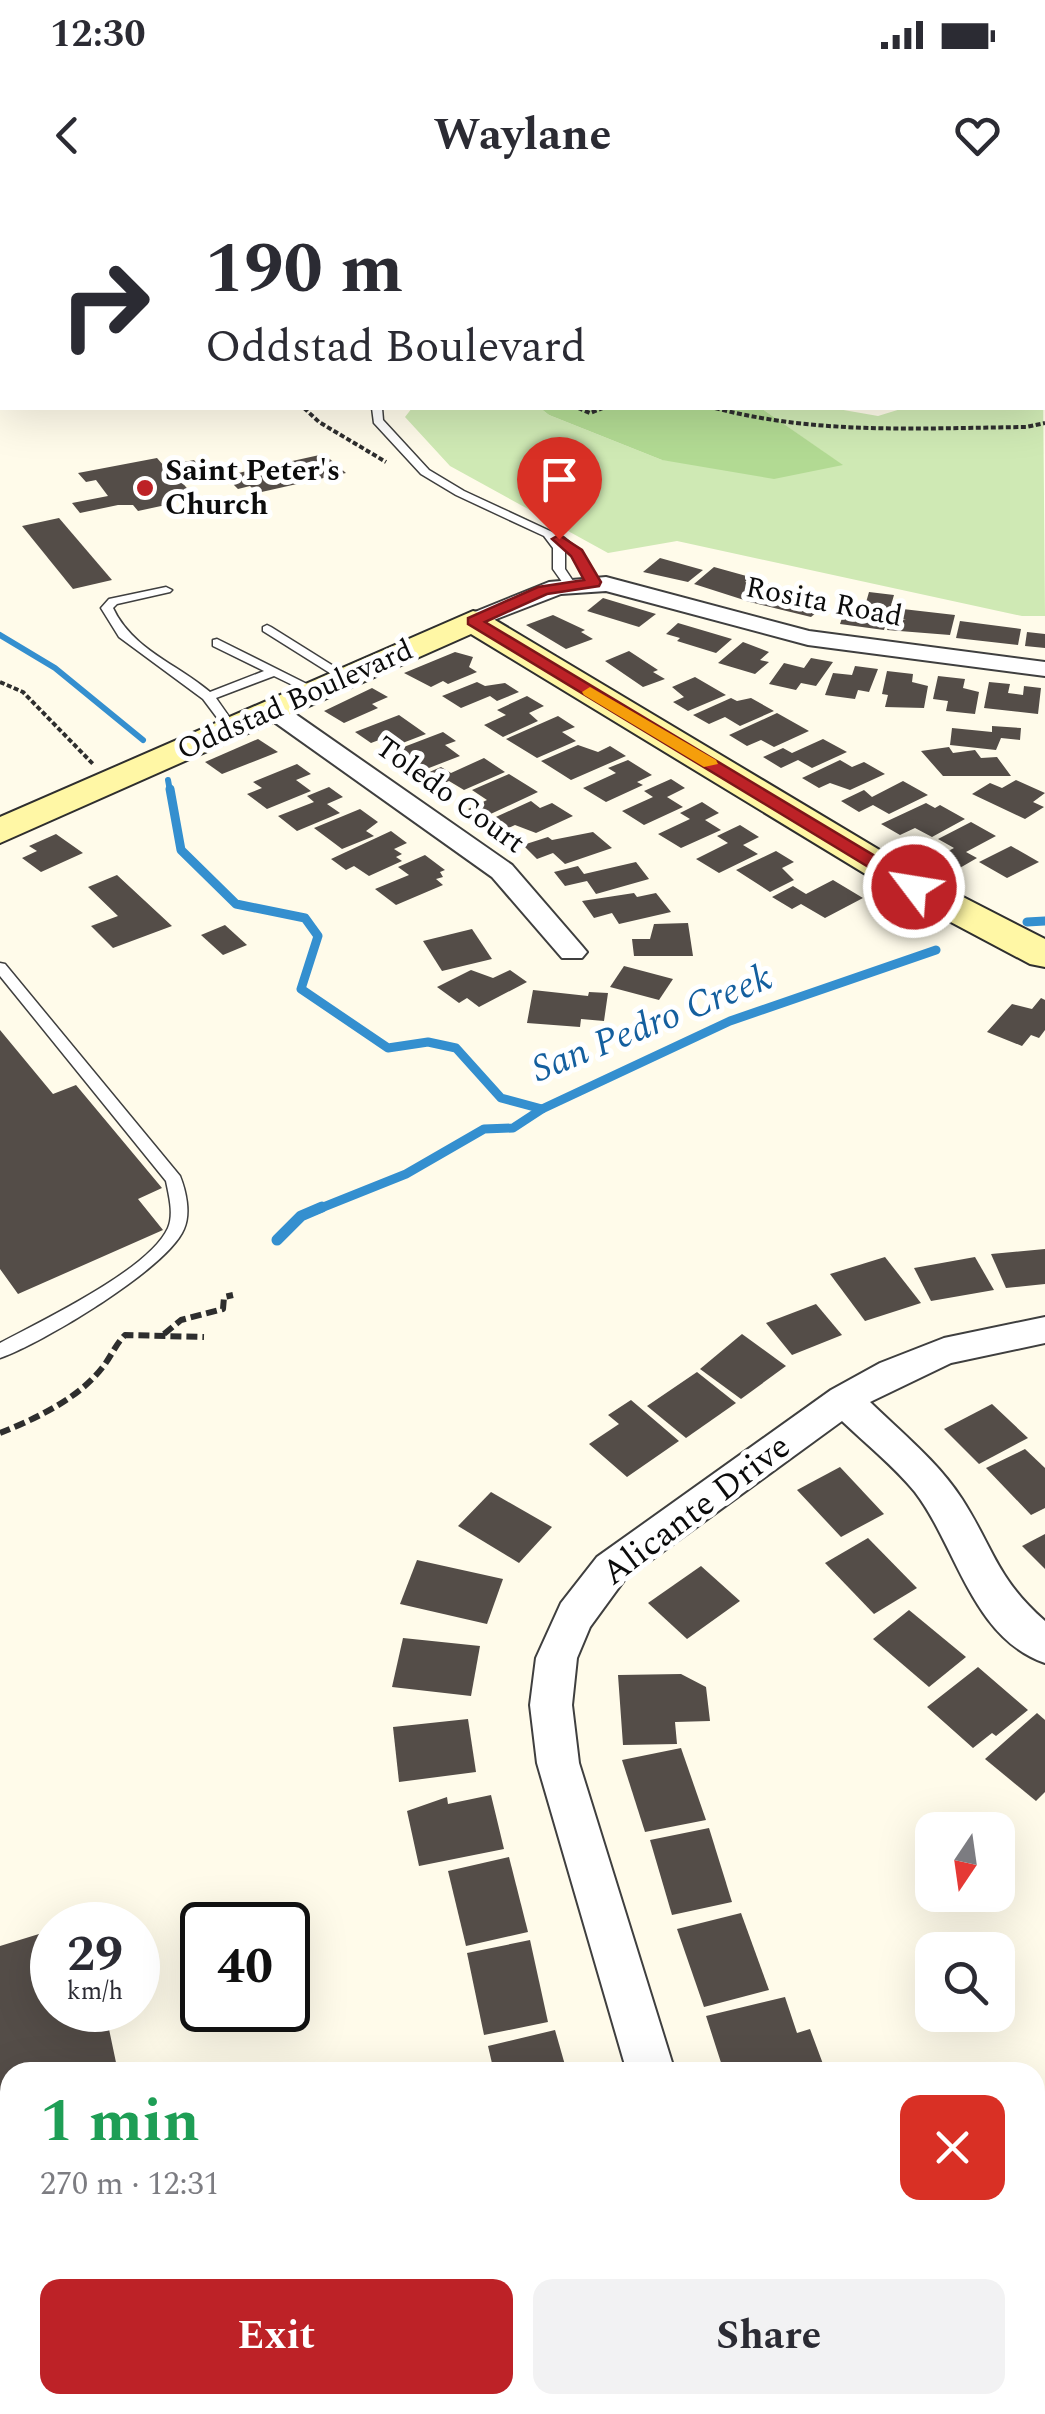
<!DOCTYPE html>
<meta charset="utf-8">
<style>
:root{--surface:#fff;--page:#f2f2f3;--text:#2b2b33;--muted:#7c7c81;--accent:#bd2227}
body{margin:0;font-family:Spectral,serif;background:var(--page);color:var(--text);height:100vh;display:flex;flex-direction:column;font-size:38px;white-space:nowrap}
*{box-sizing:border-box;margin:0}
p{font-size:32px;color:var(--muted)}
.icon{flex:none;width:55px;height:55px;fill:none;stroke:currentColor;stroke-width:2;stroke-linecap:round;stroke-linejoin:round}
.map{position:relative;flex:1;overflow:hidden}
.details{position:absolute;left:0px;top:1862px;width:1045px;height:352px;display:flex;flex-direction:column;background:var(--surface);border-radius:30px 30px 0 0;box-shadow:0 10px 40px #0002}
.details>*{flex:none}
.top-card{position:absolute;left:0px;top:0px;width:1045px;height:210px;box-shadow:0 10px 40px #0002;background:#fff;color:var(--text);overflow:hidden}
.needle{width:65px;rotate:193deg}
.tools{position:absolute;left:915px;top:1612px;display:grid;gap:20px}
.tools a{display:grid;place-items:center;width:100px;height:100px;border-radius:20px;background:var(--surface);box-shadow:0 10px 40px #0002;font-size:50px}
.speed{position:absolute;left:30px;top:1702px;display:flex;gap:20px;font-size:50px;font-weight:700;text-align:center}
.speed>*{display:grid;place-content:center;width:130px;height:130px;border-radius:50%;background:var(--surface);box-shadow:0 10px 40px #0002;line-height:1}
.speed small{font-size:25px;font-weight:400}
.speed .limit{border:5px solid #111;border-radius:15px;background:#fff;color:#111}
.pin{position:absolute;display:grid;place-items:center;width:85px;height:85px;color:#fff;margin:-102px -42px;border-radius:50% 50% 50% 0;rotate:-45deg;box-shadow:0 0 10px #0007}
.pin .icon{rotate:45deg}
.me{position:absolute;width:110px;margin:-55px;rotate:301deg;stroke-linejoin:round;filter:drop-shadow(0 0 8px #0008)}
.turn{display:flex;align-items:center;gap:35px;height:210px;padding:0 40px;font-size:45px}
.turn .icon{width:130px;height:130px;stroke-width:2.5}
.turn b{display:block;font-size:70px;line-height:85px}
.round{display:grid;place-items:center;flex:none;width:105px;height:105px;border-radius:20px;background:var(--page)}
.summary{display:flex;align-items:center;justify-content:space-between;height:170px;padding:0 40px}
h1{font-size:60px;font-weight:700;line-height:75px;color:#1e9e55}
.primary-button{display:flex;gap:20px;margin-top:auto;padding:20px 40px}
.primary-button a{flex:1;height:115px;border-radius:20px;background:var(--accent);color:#fff;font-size:40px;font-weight:700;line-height:115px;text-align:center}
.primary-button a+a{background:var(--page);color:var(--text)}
.status{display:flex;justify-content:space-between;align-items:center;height:70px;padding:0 50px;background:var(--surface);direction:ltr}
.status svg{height:28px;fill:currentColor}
header{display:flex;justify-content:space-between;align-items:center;height:130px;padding:0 40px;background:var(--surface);font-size:45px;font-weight:700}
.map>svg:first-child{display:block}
</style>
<div class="status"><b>12:30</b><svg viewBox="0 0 49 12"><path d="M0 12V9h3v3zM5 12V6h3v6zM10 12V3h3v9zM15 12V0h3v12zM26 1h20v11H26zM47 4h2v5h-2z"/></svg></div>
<header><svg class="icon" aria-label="back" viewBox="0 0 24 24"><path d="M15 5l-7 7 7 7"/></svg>Waylane<svg class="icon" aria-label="heart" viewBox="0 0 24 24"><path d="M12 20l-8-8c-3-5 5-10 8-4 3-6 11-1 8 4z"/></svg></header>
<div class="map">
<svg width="1045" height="2214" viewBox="0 0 1045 2214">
<rect width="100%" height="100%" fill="#fffbea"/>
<polygon fill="#cfe9b4" points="1043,180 1045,416 1022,416 677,341 608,353 450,266 405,217 412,208 540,208 549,215 662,260 842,265 761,208 832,208 878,216 904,208 1042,208"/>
<polygon fill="#b2da93" points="540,208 761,208 843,265 774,279 662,260 549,215"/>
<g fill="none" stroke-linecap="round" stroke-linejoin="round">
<polyline stroke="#348fcf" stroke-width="5" points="595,2 601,0"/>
<g stroke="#348fcf" stroke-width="6">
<polyline points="0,435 55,468 143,540"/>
<polyline points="168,580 170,591"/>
</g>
<g stroke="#348fcf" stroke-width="9">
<polyline points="170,589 181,650 236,704 305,718 318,736 301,789 388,848 428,842 456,848 501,898 542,909 730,821 936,750"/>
<polyline points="1027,722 1045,721"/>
<polyline points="316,1010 406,974 484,929 513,928 542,909"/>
</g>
<polyline stroke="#348fcf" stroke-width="11" points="277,1040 301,1016 322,1007"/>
</g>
<g fill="#544d48">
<polygon points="324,254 346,273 257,293 250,286 238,289 225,276"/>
<polygon points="157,258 164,266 194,260 206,274 179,279 192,294 171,298 175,303 138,311 133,305 118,305 80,313 72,303 108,296 96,280 86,282 78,273"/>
<polygon points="59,318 112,380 73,389 22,326"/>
<polygon points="660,358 703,370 688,382 643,372"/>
<polygon points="714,367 750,377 745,382 760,386 744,400 694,384"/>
<polygon points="767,383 830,401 811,417 746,401"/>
<polygon points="869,392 894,395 884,430 840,424 846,406 865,406"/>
<polygon points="603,398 656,414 639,427 587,411"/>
<polygon points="894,408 955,415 950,435 887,430 891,419 906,420 892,416"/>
<polygon points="553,415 585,430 581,432 593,439 566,449 526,425"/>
<polygon points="960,421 1021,429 1018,445 956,438"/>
<polygon points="678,423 732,439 716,453 677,441 680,438 666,434"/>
<polygon points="1027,432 1045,434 1045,448 1025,446"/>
<polygon points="743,442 769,452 760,460 769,462 755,474 718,463"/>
<polygon points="629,451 658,470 653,472 665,479 643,487 605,461"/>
<polygon points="455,452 473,457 469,467 477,472 448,484 443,481 431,487 404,473"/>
<polygon points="811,458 833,462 816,486 801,483 796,490 769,484 784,463 804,468"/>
<polygon points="855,466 878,469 869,492 858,490 855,499 825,495 833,473 852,475"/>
<polygon points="887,471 913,474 912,482 928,486 924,508 885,507 888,495 882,494"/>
<polygon points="938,476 965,479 963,488 979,492 975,514 946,511 948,501 933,499"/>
<polygon points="695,477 726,495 688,511 673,502 684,497 672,487"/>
<polygon points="477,482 485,486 505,483 519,492 497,501 490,496 461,508 442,496"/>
<polygon points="989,482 1010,484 1008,493 1023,495 1024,486 1041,488 1038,514 984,508"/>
<polygon points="372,488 388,497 372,504 378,508 344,523 324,511"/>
<polygon points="527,496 544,506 529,513 538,521 503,537 484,525 506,515 497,510"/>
<polygon points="731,498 737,501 751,498 774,511 740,526 725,517 709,524 693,515"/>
<polygon points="777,513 809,531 774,547 761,540 747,546 729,535"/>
<polygon points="399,515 426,534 400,544 387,537 371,543 355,532"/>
<polygon points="558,516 575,527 562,532 576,541 537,558 506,539"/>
<polygon points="992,526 1021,528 1020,540 1001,538 996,550 950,545 952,528 992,532"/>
<polygon points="443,532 456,541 445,545 460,556 416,573 388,553"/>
<polygon points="258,539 278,552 222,574 205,562"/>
<polygon points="823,539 847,552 812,568 798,560 781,568 763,557 783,548 792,553"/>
<polygon points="578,545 598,552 610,546 626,556 571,580 541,561"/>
<polygon points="949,547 953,553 975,550 981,558 997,557 1011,576 943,576 921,551"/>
<polygon points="484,558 505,572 464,590 449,581 437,586 420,576 441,567 451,573"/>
<polygon points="628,560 652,575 637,582 643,585 606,602 583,588 616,573 608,568"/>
<polygon points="840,560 852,567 864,562 885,574 850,590 830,583 819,588 802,578"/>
<polygon points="297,564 311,574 296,580 311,591 267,609 247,594 262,588 253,582"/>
<polygon points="509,574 538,592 482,618 468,609 487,600 472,590"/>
<polygon points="671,579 685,588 667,597 683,607 644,625 622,611 653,597 644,591"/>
<polygon points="1016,580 1045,593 1033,602 1044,607 1025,619 972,594 990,583 1002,588"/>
<polygon points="903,581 928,595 889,614 873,605 859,612 841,601 864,590 872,597"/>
<polygon points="329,587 343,597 327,604 340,613 297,631 278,616 314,602 307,596"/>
<polygon points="531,601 540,608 552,603 573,616 536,633 515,625 502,631 487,621"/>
<polygon points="702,602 719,613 705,620 721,630 681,648 658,634 690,619 680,613"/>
<polygon points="926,603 935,608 940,605 965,619 932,637 915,628 900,635 881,624"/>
<polygon points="360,609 378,622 366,631 374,636 342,649 314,628"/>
<polygon points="971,622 996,636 966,652 977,658 958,669 937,657 954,648 938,639"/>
<polygon points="740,625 759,637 743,645 758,654 719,673 696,659 728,643 717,636"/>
<polygon points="391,631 407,643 394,649 402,654 396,657 402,661 369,676 354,666 346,670 331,659"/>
<polygon points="593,632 612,648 565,664 553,653 537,659 523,645 548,637 552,640"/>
<polygon points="56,634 83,653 41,672 22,658 37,651 29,646"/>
<polygon points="1011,646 1039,662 1007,678 979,662"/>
<polygon points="776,651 794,662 782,668 794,680 770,692 736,670"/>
<polygon points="425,655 445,670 440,672 443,677 436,679 443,685 396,705 375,689 409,675 398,667"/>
<polygon points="636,662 649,679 596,694 587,681 565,686 554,672 578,666 584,674"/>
<polygon points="117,675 172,726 113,748 91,726 118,716 88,687"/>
<polygon points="833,680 863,698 825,718 801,704 792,709 772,697 793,686 806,694"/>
<polygon points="634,693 637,697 656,693 671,712 619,724 612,713 594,718 582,701"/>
<polygon points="688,723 693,756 634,756 632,739 650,739 654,724"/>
<polygon points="225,725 247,745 223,755 201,735"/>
<polygon points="472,729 492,759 442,771 423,741"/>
<polygon points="624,766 673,779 659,800 610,787"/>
<polygon points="471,770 493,778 510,770 527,782 479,807 467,798 459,803 437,787"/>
<polygon points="533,790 588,796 589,792 608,793 604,821 581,819 580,827 527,823"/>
<polygon points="1041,798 1045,800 1045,830 1039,838 1031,835 1022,846 987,832 1012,804 1032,809"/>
<polygon points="0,830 53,894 76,885 162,988 138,999 163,1030 18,1094 0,1069"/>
<polygon points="1045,1049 1045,1084 1006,1088 991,1054"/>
<polygon points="885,1057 921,1103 865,1121 830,1074"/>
<polygon points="975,1057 994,1090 931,1101 914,1068"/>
<polygon points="816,1104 842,1135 792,1155 766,1123"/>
<polygon points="742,1134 786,1166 741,1199 700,1169"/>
<polygon points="697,1172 736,1203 686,1238 647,1206"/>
<polygon points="631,1200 679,1241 627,1277 589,1244 619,1224 608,1215"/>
<polygon points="992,1204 1028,1238 979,1264 944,1229"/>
<polygon points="1025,1249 1045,1268 1045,1308 1031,1315 986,1268"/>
<polygon points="840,1267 884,1314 841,1337 797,1290"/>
<polygon points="491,1292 552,1327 519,1363 458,1326"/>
<polygon points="1045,1334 1045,1369 1022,1346"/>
<polygon points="868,1338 917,1388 874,1414 825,1363"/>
<polygon points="417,1360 503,1379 487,1424 400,1404"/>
<polygon points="701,1366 740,1401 687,1439 648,1403"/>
<polygon points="909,1410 966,1457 929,1487 873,1439"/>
<polygon points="403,1438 480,1446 471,1496 392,1487"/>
<polygon points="978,1467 1028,1510 996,1536 992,1533 973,1548 927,1507"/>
<polygon points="681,1474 706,1487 710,1521 675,1522 677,1544 623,1545 618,1475"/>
<polygon points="1037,1513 1045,1520 1045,1592 1036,1601 985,1559"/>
<polygon points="468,1519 476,1572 399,1582 393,1527"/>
<polygon points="681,1548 706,1620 645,1632 622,1560"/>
<polygon points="491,1595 504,1649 419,1666 407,1611 447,1597 448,1604"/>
<polygon points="709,1628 732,1702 672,1715 650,1640"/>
<polygon points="509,1657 528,1732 466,1746 448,1671"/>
<polygon points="741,1713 769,1790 704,1807 677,1729"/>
<polygon points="52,1730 52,1810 105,1810 118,1872 10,1872 10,2192 0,2196 0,1746"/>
<polygon points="530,1740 548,1822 484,1835 467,1753"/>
<polygon points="785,1797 797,1833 810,1829 826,1872 724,1872 706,1816"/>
<polygon points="555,1830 567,1872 494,1872 488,1846"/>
<polygon points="1035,2090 1045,2093 1045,2181 1035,2177"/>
</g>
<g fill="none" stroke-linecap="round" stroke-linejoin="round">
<g stroke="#3f3f3f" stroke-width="3">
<g id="lane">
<polygon points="372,208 382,208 383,220 429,270 464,291 563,337 581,352 599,383 597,385 589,385 572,356 565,349 565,369 575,384 565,386 553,369 553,348 544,336 456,295 421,274 374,223"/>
<path d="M166 387 172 390 170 392 117 404 113 408C132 449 177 464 210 492L264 471 213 446V440L217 439 321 491 311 494 274 476 216 498 237 528 227 531 203 499 119 437 101 408 109 399Z"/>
<polygon points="267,425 271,427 351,477 341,480 263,431 263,427"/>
<path d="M0 763 5 764 180 976C186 991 191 1013 184 1029 168 1068 41 1144 0 1158V1143C41 1121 149 1070 168 1028 174 1014 169 996 166 981L0 776Z"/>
</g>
</g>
<g stroke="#3f3f3f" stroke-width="4">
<g id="street">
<polygon points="606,377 809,431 1045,462 1045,476 808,445 606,391 561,394 473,428 461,421 465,416 549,382"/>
<polygon points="272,502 281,504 512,665 582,746 587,752 582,758 562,758 492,677 263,514 260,509 263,504"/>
<path d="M1045 1117V1143L951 1163 870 1202C902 1233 938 1262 962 1299 994 1349 996 1378 1045 1421V1463C972 1438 957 1347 915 1292 894 1266 866 1244 842 1221L625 1379 590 1427 577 1458 572 1505 579 1563 675 1872H627L537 1563 530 1505 536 1458 561 1403 597 1357 831 1190 880 1163 944 1138Z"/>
<polygon points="719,2205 870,2205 874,2214 717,2214"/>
</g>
</g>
<g stroke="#2e2e2e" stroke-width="4">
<polygon id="secondary" points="473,411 485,414 928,679 1045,739 1045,767 1030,764 900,695 471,434 0,643 0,617"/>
</g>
<g stroke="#2e2e2e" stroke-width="4" stroke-dasharray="5 2.5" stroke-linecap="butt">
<polyline points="304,208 319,222 386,262"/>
<polyline points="578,208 590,213 603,208"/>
<path d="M715 208C818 235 921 228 1026 227L1045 223"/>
<polyline points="1013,208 1045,208"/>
<polyline points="0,482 23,492 93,564"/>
</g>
<g stroke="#2e2e2e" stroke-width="6" stroke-dasharray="11 5" stroke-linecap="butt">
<polyline points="164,1134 181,1120 223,1109 224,1097 233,1095"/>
<path d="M0 1233C35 1219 78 1199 102 1168 111 1157 115 1145 125 1135L204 1137"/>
</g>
<use href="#lane" fill="#fff" fill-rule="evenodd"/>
<use href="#street" fill="#fff" fill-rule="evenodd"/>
<use href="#secondary" fill="#fff7a5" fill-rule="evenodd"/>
</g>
<polygon fill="#bd2227" stroke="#7b1619" stroke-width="2.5" points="559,335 582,350 601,382 599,386 547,394 485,422 920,683 920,691 908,691 468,424 468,418 538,387 584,380 571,356 552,339"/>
<polygon fill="#f59e0b" points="590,487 716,560 718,564 704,567 584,495 582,492"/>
<circle fill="#bd2227" stroke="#fff" stroke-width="4" cx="145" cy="288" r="10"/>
<g text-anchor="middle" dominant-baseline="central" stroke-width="10" stroke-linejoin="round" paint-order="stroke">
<g font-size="30" font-weight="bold" fill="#0c0c0c" stroke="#fff" text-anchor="start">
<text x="165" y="271">Saint Peter's<tspan x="165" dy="34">Church</tspan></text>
</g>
<g font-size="30" fill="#0c0c0c" stroke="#fff">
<text transform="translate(824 402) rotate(11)">Rosita Road</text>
<text transform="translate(295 500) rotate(-24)">Oddstad Boulevard</text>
<text transform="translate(450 595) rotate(36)">Toledo Court</text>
</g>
<g font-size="35" fill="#0c0c0c" stroke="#fff">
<text transform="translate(696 1310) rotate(-37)">Alicante Drive</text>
</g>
<g font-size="38" font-style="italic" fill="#145f9e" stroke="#fff">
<text transform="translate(652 824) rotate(-22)">San Pedro Creek</text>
</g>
</g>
</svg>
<div class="tools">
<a><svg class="needle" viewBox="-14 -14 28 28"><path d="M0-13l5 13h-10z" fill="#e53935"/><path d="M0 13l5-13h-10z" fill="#7c7c81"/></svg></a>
<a><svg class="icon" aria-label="search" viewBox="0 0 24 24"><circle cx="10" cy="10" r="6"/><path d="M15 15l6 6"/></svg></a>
</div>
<div class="speed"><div>29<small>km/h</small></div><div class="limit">40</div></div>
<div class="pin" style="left:559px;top:339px;background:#d93025"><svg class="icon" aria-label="arrive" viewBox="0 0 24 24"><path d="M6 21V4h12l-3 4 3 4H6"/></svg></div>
<svg class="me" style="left:914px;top:687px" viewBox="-20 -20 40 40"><circle r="17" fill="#bd2227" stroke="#fff" stroke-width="3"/><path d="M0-11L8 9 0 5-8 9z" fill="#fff"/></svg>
<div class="top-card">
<div class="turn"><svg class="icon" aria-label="right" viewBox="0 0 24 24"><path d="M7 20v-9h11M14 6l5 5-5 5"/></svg><div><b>190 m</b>Oddstad Boulevard</div></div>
</div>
<section class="details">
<div class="summary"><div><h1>1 min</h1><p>270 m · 12:31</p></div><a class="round" style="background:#d93025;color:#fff"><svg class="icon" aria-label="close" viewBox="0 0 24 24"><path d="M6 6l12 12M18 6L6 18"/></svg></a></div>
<div class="primary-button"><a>Exit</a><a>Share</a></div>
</section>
</div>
